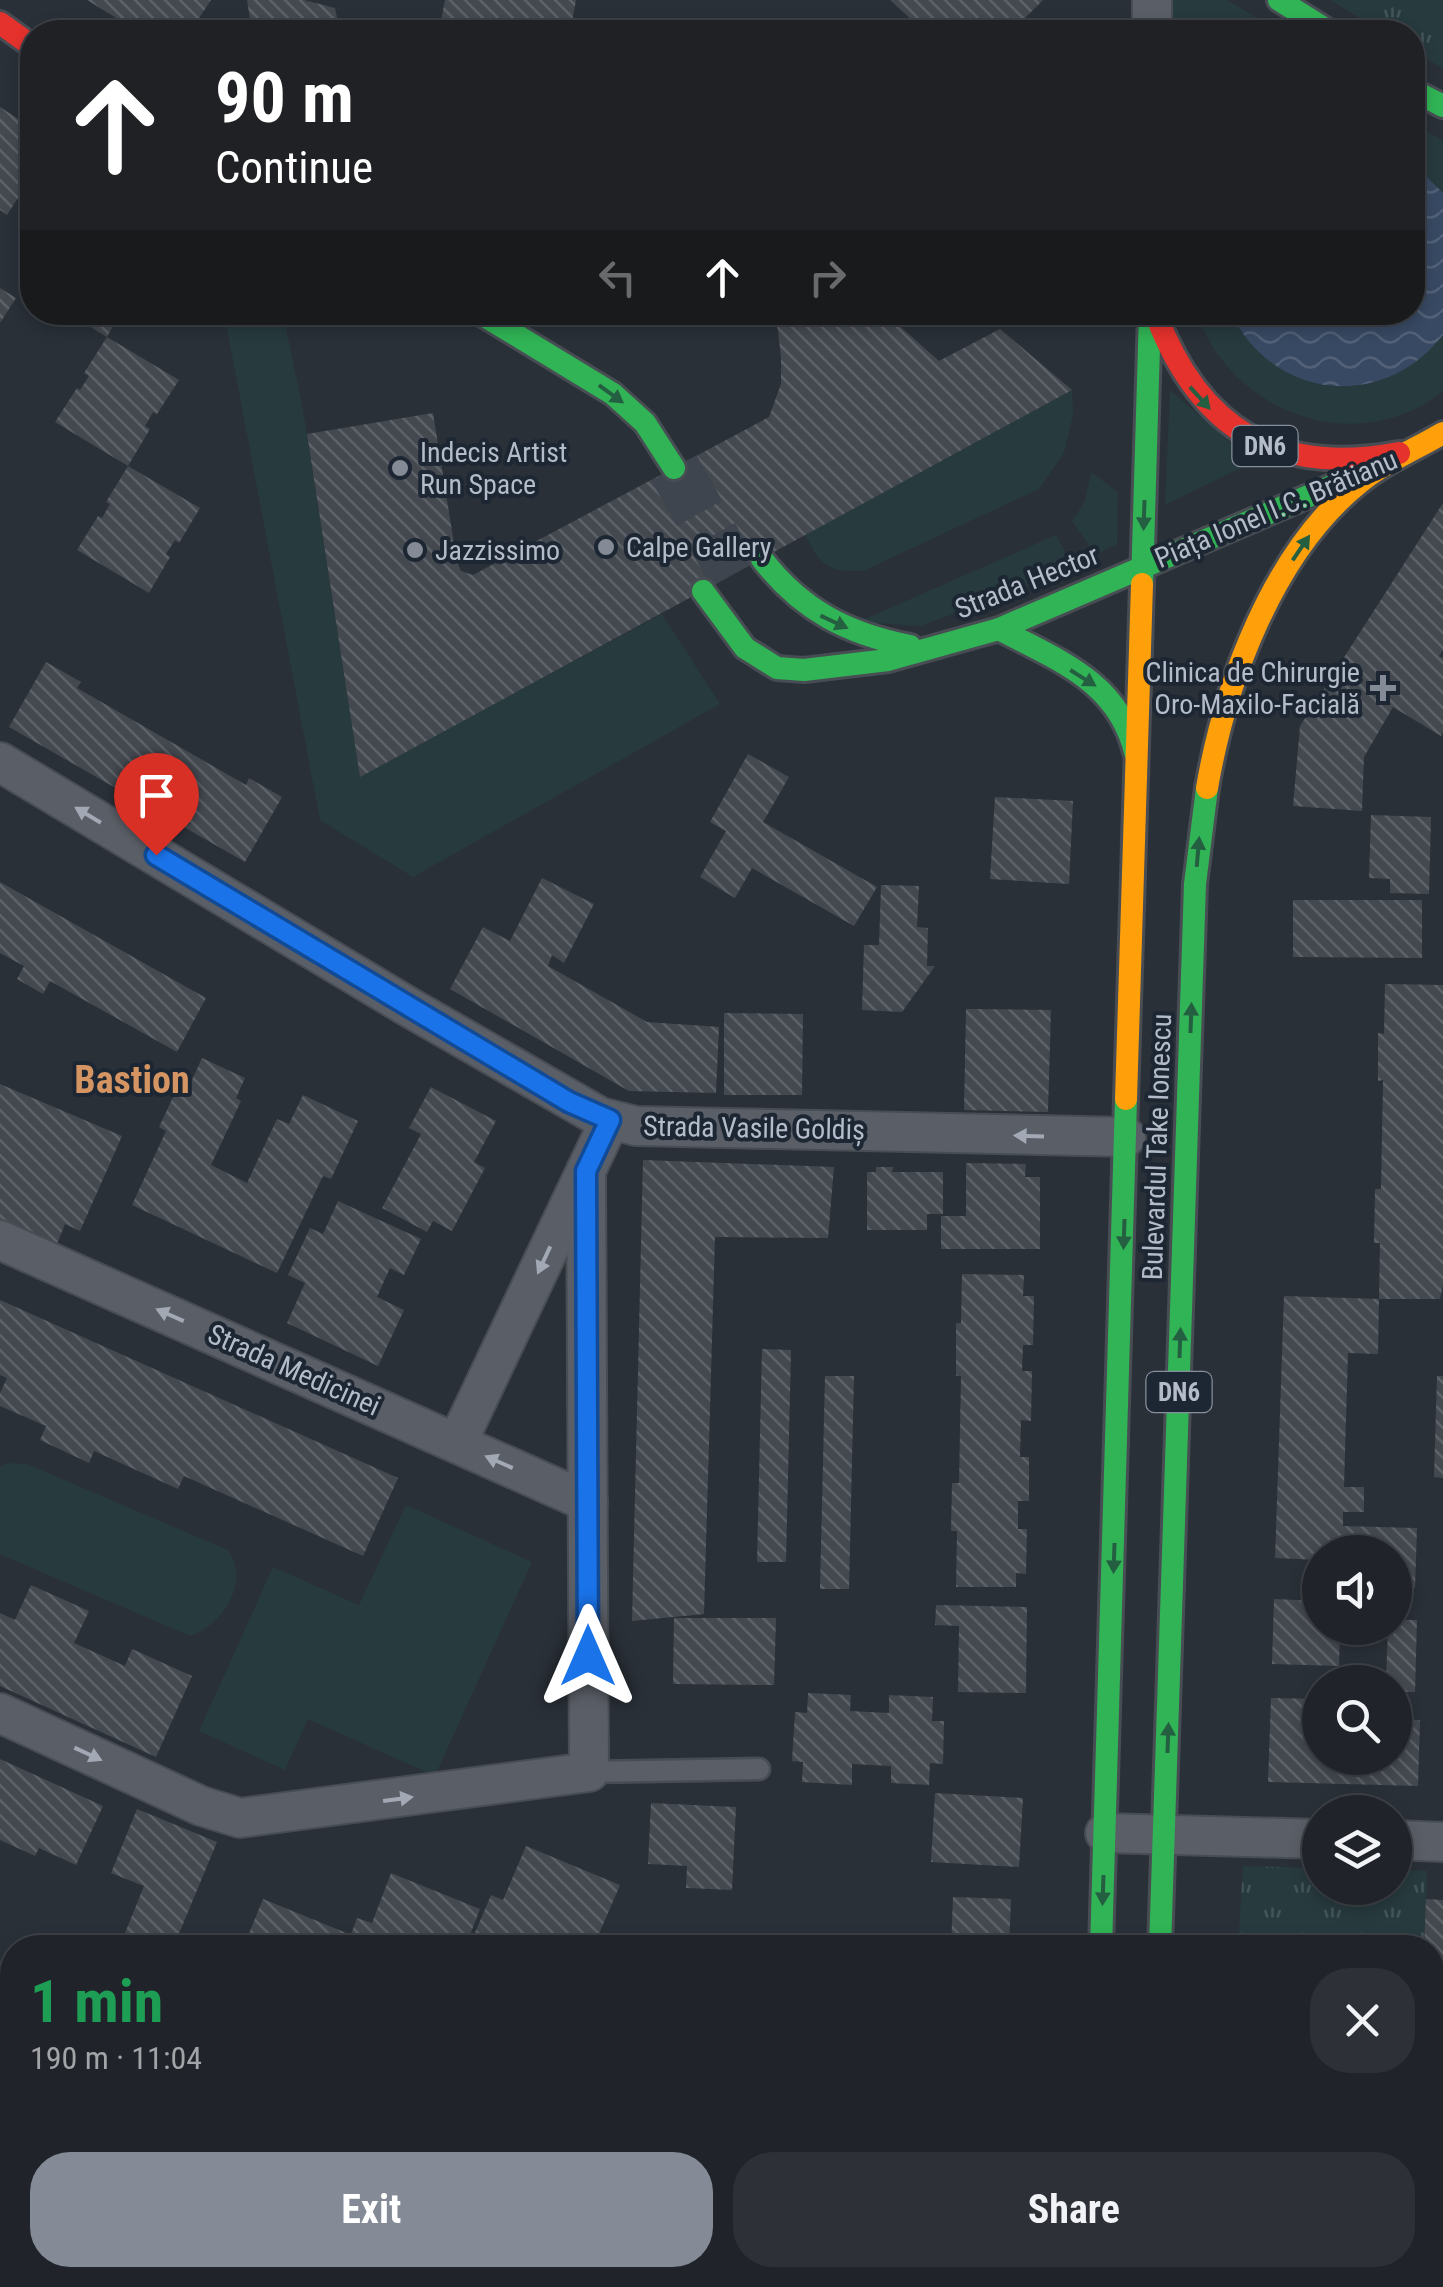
<!DOCTYPE html>
<meta charset="utf-8">
<style>
:root{--surface:#20242a;--page:#2d3036;--text:#f1f3f6;--muted:#a2a4a8;--line:#3d4147;--accent:#848b96}
body{margin:0;font-family:"Roboto Condensed",sans-serif;background:var(--page);color:var(--text);height:100vh;display:flex;flex-direction:column;font-size:38px;white-space:nowrap}
*{box-sizing:border-box;margin:0}
p{font-size:32px;color:var(--muted)}
.icon{flex:none;width:55px;height:55px;fill:none;stroke:currentColor;stroke-width:2;stroke-linecap:round;stroke-linejoin:round}
.map{position:relative;flex:1;overflow:hidden}
.panel{position:absolute;left:0px;top:1935px;width:1445px;height:352px;display:flex;flex-direction:column;background:var(--surface);border-radius:40px 40px 0 0;box-shadow:0 5px 15px #0003,0 0 0 2px var(--line)}
.panel>*{flex:none}
.hud{position:absolute;left:20px;top:20px;width:1405px;height:305px;border-radius:40px;box-shadow:0 5px 15px #0003,0 0 0 2px var(--line);background:#202124;color:#fff;overflow:hidden}
.buttons{position:absolute;left:1302px;top:1535px;display:grid;gap:20px}
.buttons a{display:grid;place-items:center;width:110px;height:110px;border-radius:50%;background:var(--surface);box-shadow:0 5px 15px #0003,0 0 0 2px var(--line);font-size:50px}
.pin{position:absolute;display:grid;place-items:center;width:85px;height:85px;color:#fff;margin:-102px -42px;border-radius:50% 50% 50% 0;rotate:-45deg;box-shadow:0 0 10px #0007}
.pin .icon{rotate:45deg}
.me{position:absolute;width:110px;margin:-55px;rotate:0deg;stroke-linejoin:round;filter:drop-shadow(0 0 8px #0008)}
.turn{display:flex;align-items:center;gap:35px;height:210px;padding:0 30px;font-size:45px}
.turn .icon{width:130px;height:130px;stroke-width:2.5}
.turn b{display:block;font-size:70px;line-height:85px}
.lanes{display:flex;align-items:center;height:95px;padding:0 30px;background:#0003;justify-content:center;gap:50px;direction:ltr}
.lanes .off{opacity:.35}
.round{display:grid;place-items:center;flex:none;width:105px;height:105px;border-radius:40px;background:var(--page)}
.headline{display:flex;align-items:center;justify-content:space-between;height:170px;padding:0 30px}
h1{font-size:60px;font-weight:700;line-height:75px;color:#1e9e55}
.cta{display:flex;gap:20px;margin-top:auto;padding:20px 30px}
.cta a{flex:1;height:115px;border-radius:40px;background:var(--accent);color:#fff;font-size:40px;font-weight:700;line-height:115px;text-align:center}
.cta a+a{background:var(--page);color:var(--text)}
.map>svg:first-child{display:block}
</style>
<div class="map">
<svg width="1443" height="2287" viewBox="0 0 1443 2287">
<defs>
<pattern id="park-tufts" width="24" height="20" patternUnits="userSpaceOnUse" patternTransform="scale(2.5)"><rect width="24" height="20" fill="#273a3e"/><path d="M3 7l-1-3M5 7V3M7 7l1-3M15 17l-1-3M17 17v-4M19 17l1-3" fill="none" stroke="#445559"/></pattern>
<pattern id="water-waves" width="16" height="10" patternUnits="userSpaceOnUse" patternTransform="scale(2.5)"><rect width="16" height="10" fill="#384963"/><path d="M0 5q4-4 8 0t8 0" fill="none" stroke="#526178"/></pattern>
<pattern id="building-back-hatch" width="6" height="6" patternUnits="userSpaceOnUse" patternTransform="scale(2.5)"><rect width="6" height="6" fill="#444950"/><path d="M-1 5l2 2M0 0l6 6M5-1l2 2" fill="none" stroke="#5d6168"/></pattern>
</defs>
<rect width="100%" height="100%" fill="#2a3038"/>
<g fill="#273a3e">
<polygon points="1173,0 1227,0 1281,32 1161,32 1161,13"/>
<polygon points="1412,122 1443,141 1443,193 1413,163"/>
<polygon points="224,313 283,313 303,410 360,776 662,614 720,704 413,877 320,820"/>
<path d="M1197 313H1231C1278 400 1379 412 1443 335V391C1358 460 1230 413 1197 313Z"/>
<path d="M1072 390 1073 415 1064 453 1039 489 863 571C826 572 822 566 805 535Z"/>
<polygon points="1170,390 1253,462 1165,505"/>
<polygon points="1091,472 1118,492 1117,544 1096,555 1072,521 1085,501"/>
<polygon points="1056,535 1074,568 921,626 858,622"/>
<path d="M7 1463 27 1464 228 1550C251 1582 222 1626 190 1636L0 1554V1467Z"/>
<polygon points="406,1505 532,1562 435,1776 308,1719 285,1770 199,1731 273,1567 359,1605"/>
</g>
<g fill="url(#park-tufts)">
<polygon points="1331,0 1443,0 1443,68 1413,52 1412,32 1382,32"/>
<polygon points="1243,1866 1320,1868 1320,1888 1395,1888 1395,1870 1427,1871 1424,1947 1238,1948"/>
</g>
<path fill="url(#water-waves)" d="M1413 163 1443 193V335C1383 412 1273 400 1231 313L1412 312Z"/>
<g fill="url(#building-back-hatch)">
<polygon points="87,0 211,0 190,32 139,32"/>
<polygon points="247,0 304,0 335,8 340,32 252,32"/>
<polygon points="445,0 576,0 570,32 439,32"/>
<polygon points="890,0 1043,0 1011,32 925,32"/>
<polygon points="0,107 32,128 32,165 28,171 32,174 32,192 25,203 18,198 7,215 0,210"/>
<polygon points="0,288 16,298 0,323"/>
<polygon points="66,312 121,312 107,337"/>
<polygon points="771,312 884,312 939,361 1000,329 1072,390 360,777 307,434 433,413 457,562 461,571 473,575 769,417 781,384 781,358 778,330"/>
<polygon points="107,337 179,380 157,414 153,412 145,426 150,429 128,466 55,422 77,388 80,390 89,376 84,373"/>
<polygon points="128,466 200,508 179,543 175,540 166,554 170,557 149,593 77,550 98,516 102,518 110,504 106,502"/>
<polygon points="1443,503 1443,650 1439,656 1443,658 1443,732 1441,736 1393,707 1364,757 1362,811 1293,806 1300,726"/>
<polygon points="46,662 81,682 77,688 246,785 249,778 282,797 245,862 9,727"/>
<polygon points="748,754 789,777 763,822 877,887 854,926 752,868 735,898 700,877 726,831 710,822"/>
<polygon points="995,797 1073,801 1069,884 990,879"/>
<polygon points="1371,815 1431,817 1429,894 1390,893 1390,879 1369,878"/>
<polygon points="542,878 594,904 564,963 552,955 548,966 647,1022 719,1027 716,1093 629,1091 450,989 483,927 510,941"/>
<polygon points="0,882 206,998 177,1052 50,981 43,994 17,979 24,966 0,953"/>
<polygon points="881,885 919,886 917,927 928,928 927,966 935,966 902,1012 862,1010 864,945 879,945"/>
<polygon points="1293,900 1422,900 1422,958 1293,957"/>
<polygon points="1385,984 1443,985 1443,1285 1440,1299 1379,1299 1380,1243 1374,1243 1375,1189 1381,1189 1383,1080 1378,1081 1378,1033 1384,1034"/>
<polygon points="966,1009 1051,1010 1048,1112 964,1110"/>
<polygon points="724,1013 803,1014 802,1095 724,1095"/>
<polygon points="202,1058 245,1078 236,1098 241,1101 211,1165 247,1183 277,1119 289,1124 303,1095 358,1121 331,1179 323,1176 277,1273 132,1205 166,1131 159,1127 182,1078 191,1082"/>
<polygon points="0,1084 122,1136 80,1231 65,1224 57,1244 0,1219"/>
<polygon points="431,1087 496,1121 474,1162 485,1168 452,1231 433,1221 427,1232 382,1208 421,1134 409,1128"/>
<polygon points="643,1160 834,1167 828,1238 715,1237 704,1614 632,1621"/>
<polygon points="966,1163 1026,1164 1025,1177 1040,1177 1040,1249 941,1249 941,1216 966,1216"/>
<polygon points="876,1167 893,1167 892,1172 943,1172 943,1214 927,1214 927,1230 867,1230 867,1172 876,1172"/>
<polygon points="338,1201 421,1239 404,1275 390,1268 377,1297 404,1310 378,1366 287,1323 305,1283 288,1275 310,1228 323,1234"/>
<polygon points="962,1274 1024,1275 1023,1296 1034,1296 1033,1345 1023,1345 1022,1371 1032,1371 1031,1421 1021,1420 1020,1457 1029,1457 1029,1501 1018,1501 1018,1529 1027,1529 1026,1574 1016,1573 1016,1587 956,1587 957,1531 951,1531 952,1483 959,1483 961,1376 956,1376 956,1323 961,1323"/>
<polygon points="1284,1296 1379,1299 1378,1354 1348,1353 1344,1487 1364,1487 1364,1512 1343,1512 1343,1526 1417,1528 1415,1588 1395,1587 1395,1552 1320,1552 1320,1560 1275,1558"/>
<polygon points="0,1300 398,1478 363,1556 184,1476 178,1489 94,1451 89,1463 40,1440 46,1426 0,1406 0,1393 7,1378 0,1375"/>
<polygon points="762,1349 791,1350 786,1562 757,1562"/>
<polygon points="825,1376 854,1376 849,1589 820,1589"/>
<polygon points="1437,1376 1443,1376 1443,1478 1434,1477"/>
<polygon points="31,1585 89,1611 74,1643 125,1666 132,1649 192,1676 156,1757 0,1686 0,1613 15,1620"/>
<polygon points="1274,1599 1320,1601 1320,1628 1340,1628 1339,1666 1272,1664"/>
<polygon points="936,1605 1027,1607 1026,1693 958,1692 959,1626 935,1625"/>
<polygon points="674,1618 776,1618 774,1685 673,1684"/>
<polygon points="1395,1620 1417,1620 1415,1692 1395,1692 1395,1682 1386,1682 1388,1628 1395,1628"/>
<polygon points="808,1693 851,1695 850,1711 889,1713 889,1695 933,1697 932,1721 944,1721 943,1764 930,1763 929,1785 891,1783 891,1766 852,1764 852,1785 802,1782 803,1762 792,1761 795,1712 807,1713"/>
<polygon points="1271,1698 1320,1699 1320,1758 1395,1758 1395,1719 1420,1720 1418,1786 1268,1782"/>
<polygon points="0,1759 103,1806 76,1865 39,1848 35,1856 0,1840"/>
<polygon points="935,1793 1023,1798 1019,1867 931,1862"/>
<polygon points="651,1803 736,1807 732,1890 686,1888 687,1866 648,1864"/>
<polygon points="137,1809 217,1842 173,1948 119,1948 144,1886 111,1873"/>
<polygon points="526,1846 620,1885 593,1948 581,1944 579,1948 485,1948 471,1942 491,1895 503,1900"/>
<polygon points="391,1873 480,1909 465,1948 346,1948 357,1918 372,1923"/>
<polygon points="953,1897 1011,1899 1009,1948 951,1948"/>
<polygon points="263,1899 349,1934 344,1948 243,1948"/>
<polygon points="1426,1899 1443,1900 1443,2005 1432,2005 1432,1948 1424,1948"/>
<polygon points="0,2011 12,2016 12,2060 0,2054"/>
<polygon points="1432,2047 1439,2047 1437,2114 1432,2114"/>
<polygon points="0,2148 12,2154 12,2202 3,2224 0,2223"/>
<polygon points="1432,2169 1443,2175 1443,2220 1432,2240"/>
<polygon points="79,2275 116,2275 145,2287 74,2287"/>
<polygon points="533,2275 766,2275 795,2287 562,2287"/>
<polygon points="939,2275 996,2275 995,2287 938,2287"/>
<polygon points="1249,2275 1419,2275 1419,2287 1248,2287"/>
</g>
<g fill="none" stroke-linecap="round" stroke-linejoin="round">
<polyline stroke="#3f454e" stroke-width="52" stroke-dasharray="52 26" stroke-linecap="butt" points="674,468 734,574"/>
<g stroke="#484c53" stroke-width="25">
<polyline id="lane" points="589,1772 759,1769"/>
</g>
<g stroke="#484c53" stroke-width="42">
<g id="street">
<polyline points="1152,32 1152,0"/>
<polyline points="0,762 407,1006 600,1117 636,1126 1126,1137"/>
<polyline points="0,1240 588,1502"/>
<polyline points="457,1443 610,1120"/>
<polyline points="0,1713 201,1806 240,1818 589,1772 586,1171"/>
<polyline points="1105,1833 1320,1839"/>
<polyline points="1395,1840 1443,1842"/>
</g>
</g>
<g stroke="#484c53" stroke-width="28">
<g id="fast">
<polyline points="1279,0 1330,32"/>
<polyline points="1412,90 1443,106"/>
<polyline points="478,312 613,394 645,423 674,468"/>
<path d="M762 559C801 610 848 634 910 646"/>
<polyline points="1142,584 1150,312"/>
<polyline points="703,591 745,648 777,668 804,670 888,660 999,629 1369,470"/>
<path d="M999 629C1057 660 1118 681 1135 752"/>
<polyline points="1101,1948 1126,1099"/>
<polyline points="1160,1948 1195,884 1207,788"/>
<polyline points="0,2109 12,2114"/>
<polyline points="407,2275 437,2287"/>
<polyline points="1090,2287 1091,2275"/>
</g>
</g>
<g stroke="#484c53" stroke-width="28">
<g id="slow">
<path d="M1207 788C1225 683 1273 553 1358 484 1383 463 1414 450 1443 433"/>
<polyline points="1126,1099 1142,584"/>
</g>
</g>
<g stroke="#484c53" stroke-width="28">
<g id="jam">
<polyline points="0,23 32,46"/>
<path d="M1156 315C1200 430 1277 476 1399 453"/>
<polyline points="1150,2275 1150,2287"/>
</g>
</g>
<use href="#lane" stroke="#5a5e66" stroke-width="20"/>
<use href="#street" stroke="#5a5e66" stroke-width="38"/>
<use href="#fast" stroke="#30b455" stroke-width="22"/>
<use href="#slow" stroke="#ff9f0a" stroke-width="22"/>
<use href="#jam" stroke="#e5322d" stroke-width="22"/>
</g>
<defs><path id="oneway-solid" d="M-6-.8H1V-3.2L6.5 0L1 3.2V.8H-6Z" transform="scale(2.5)"/></defs>
<g fill="#255f41">
<use href="#oneway-solid" transform="translate(611 394) rotate(36)"/>
<use href="#oneway-solid" transform="translate(1200 398) rotate(48)"/>
<use href="#oneway-solid" transform="translate(1144 515) rotate(92)"/>
<use href="#oneway-solid" transform="translate(1301 548) rotate(-56)"/>
<use href="#oneway-solid" transform="translate(834 622) rotate(25)"/>
<use href="#oneway-solid" transform="translate(1083 678) rotate(32)"/>
<use href="#oneway-solid" transform="translate(1198 852) rotate(-85)"/>
<use href="#oneway-solid" transform="translate(1191 1018) rotate(-88)"/>
<use href="#oneway-solid" transform="translate(1124 1234) rotate(92)"/>
<use href="#oneway-solid" transform="translate(1180 1343) rotate(-88)"/>
<use href="#oneway-solid" transform="translate(1114 1558) rotate(92)"/>
<use href="#oneway-solid" transform="translate(1168 1738) rotate(-88)"/>
<use href="#oneway-solid" transform="translate(1103 1890) rotate(92)"/>
</g>
<g fill="#a2a9b5">
<use href="#oneway-solid" transform="translate(88 815) rotate(-149)"/>
<use href="#oneway-solid" transform="translate(1029 1136) rotate(-178)"/>
<use href="#oneway-solid" transform="translate(544 1260) rotate(115)"/>
<use href="#oneway-solid" transform="translate(170 1315) rotate(-156)"/>
<use href="#oneway-solid" transform="translate(499 1462) rotate(-156)"/>
<use href="#oneway-solid" transform="translate(88 1754) rotate(25)"/>
<use href="#oneway-solid" transform="translate(398 1799) rotate(-8)"/>
</g>
<g fill="none" stroke-linecap="round" stroke-linejoin="round">
<g stroke="#114b97" stroke-width="25">
<polyline id="route" points="156,855 569,1102 610,1120 586,1171 588,1656"/>
</g>
<use href="#route" stroke="#1a73e8" stroke-width="18"/>
</g>
<g fill="#848b96" stroke="#1d2633" stroke-width="4">
<circle cx="400" cy="468" r="10"/>
<circle cx="606" cy="547" r="10"/>
<circle cx="415" cy="550" r="10"/>
<path d="M1378 673h10v10h10v10h-10v10h-10v-10h-10v-10h10z"/>
</g>
<g text-anchor="middle" dominant-baseline="central" stroke-width="8" stroke-linejoin="round" paint-order="stroke">
<g fill="#1d2633" stroke="#878f9c" stroke-width="2.5">
<rect x="1232.5" y="426" width="65" height="40" rx="8"/>
<rect x="1146.5" y="1372" width="65" height="40" rx="8"/>
</g>
<g font-size="25" font-weight="bold" fill="#b4bcc9">
<text x="1265" y="446">DN6</text>
<text x="1179" y="1392">DN6</text>
</g>
<g font-size="28" fill="#b4bcc9" stroke="#1d2633" text-anchor="start">
<text x="420" y="452">Indecis Artist<tspan x="420" dy="32">Run Space</tspan></text>
<text x="626" y="547">Calpe Gallery</text>
<text x="435" y="550">Jazzissimo</text>
<text x="1360" y="672" text-anchor="end">Clinica de Chirurgie<tspan x="1360" dy="32">Oro-Maxilo-Facială</tspan></text>
</g>
<g font-size="28" fill="#b4bcc9" stroke="#1d2633">
<text transform="translate(1276 509) rotate(-23)">Piața Ionel I.C. Brătianu</text>
<text transform="translate(1027 582) rotate(-22)">Strada Hector</text>
<text transform="translate(754 1128) rotate(1)">Strada Vasile Goldiș</text>
<text transform="translate(1157 1147) rotate(-88)">Bulevardul Take Ionescu</text>
<text transform="translate(294 1370) rotate(24)">Strada Medicinei</text>
</g>
<g font-size="38" font-weight="bold" fill="#d59563" stroke="#1d2633">
<text x="132" y="1080">Bastion</text>
</g>
</g>
</svg>
<div class="buttons">
<a><svg class="icon" aria-label="sound" viewBox="0 0 24 24"><path d="M4 9h4l5-4v14l-5-4H4zM17 9q2 3 0 6"/></svg></a>
<a><svg class="icon" aria-label="search" viewBox="0 0 24 24"><circle cx="10" cy="10" r="6"/><path d="M15 15l6 6"/></svg></a>
<a><svg class="icon" aria-label="layers" viewBox="0 0 24 24"><path d="M12 4l9 5-9 5-9-5zM3 14l9 5 9-5"/></svg></a>
</div>
<div class="pin" style="left:156px;top:855px;background:#d93025"><svg class="icon" aria-label="arrive" viewBox="0 0 24 24"><path d="M6 21V4h12l-3 4 3 4H6"/></svg></div>
<svg class="me" style="left:588px;top:1656px" viewBox="-20 -20 40 40"><path d="M0-17L14 15 0 8-14 15z" fill="#1a73e8" stroke="#fff" stroke-width="4"/></svg>
<div class="hud">
<div class="turn"><svg class="icon" aria-label="ahead" viewBox="0 0 24 24"><path d="M12 20V5M6 11l6-6 6 6"/></svg><div><b>90 m</b>Continue</div></div>
<div class="lanes"><svg class="icon off" aria-label="left" viewBox="0 0 24 24"><path d="M17 20v-9H6M10 6l-5 5 5 5"/></svg><svg class="icon" aria-label="ahead" viewBox="0 0 24 24"><path d="M12 20V5M6 11l6-6 6 6"/></svg><svg class="icon off" aria-label="right" viewBox="0 0 24 24"><path d="M7 20v-9h11M14 6l5 5-5 5"/></svg></div>
</div>
<section class="panel">
<div class="headline"><div><h1>1 min</h1><p>190 m · 11:04</p></div><a class="round"><svg class="icon" aria-label="close" viewBox="0 0 24 24"><path d="M6 6l12 12M18 6L6 18"/></svg></a></div>
<div class="cta"><a>Exit</a><a>Share</a></div>
</section>
</div>
